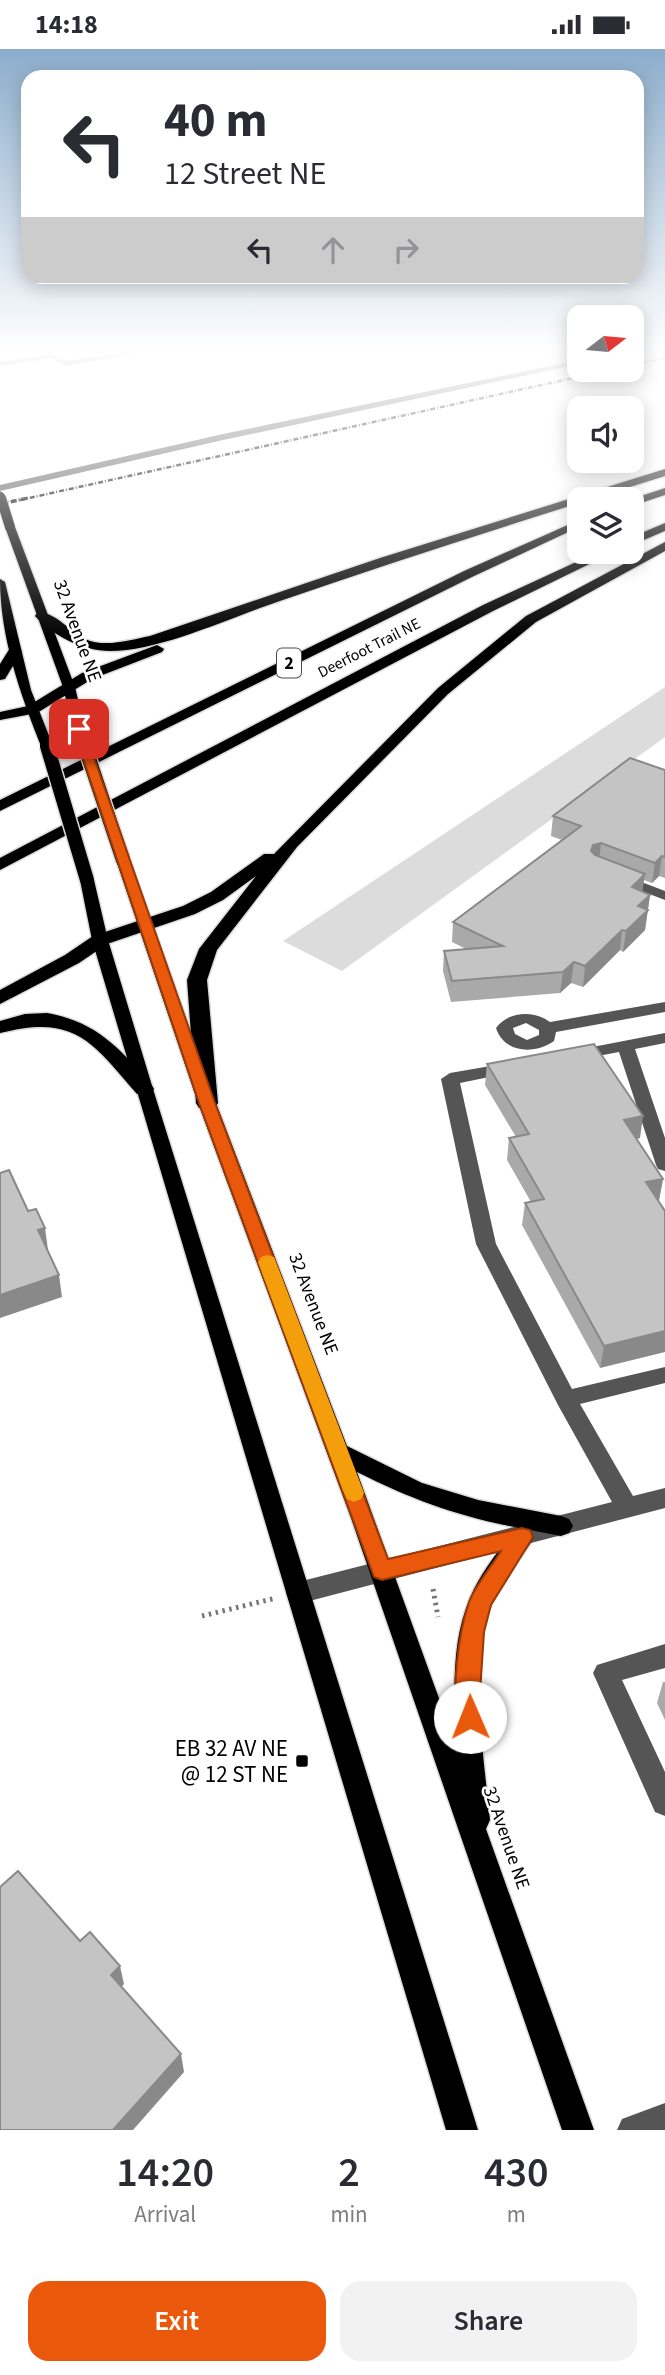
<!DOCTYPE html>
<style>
:root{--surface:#fff;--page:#f2f2f3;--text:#2b2b33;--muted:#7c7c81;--accent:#ea580c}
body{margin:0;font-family:"Source Sans 3",sans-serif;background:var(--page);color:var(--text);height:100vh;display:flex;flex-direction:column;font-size:26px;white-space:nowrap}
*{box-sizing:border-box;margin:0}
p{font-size:23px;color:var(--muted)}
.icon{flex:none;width:38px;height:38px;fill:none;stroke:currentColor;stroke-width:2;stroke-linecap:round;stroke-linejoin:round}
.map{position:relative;height:2081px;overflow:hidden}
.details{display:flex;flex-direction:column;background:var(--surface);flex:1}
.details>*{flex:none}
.hud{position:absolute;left:21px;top:21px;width:623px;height:214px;border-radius:21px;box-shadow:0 4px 18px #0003;background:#fff;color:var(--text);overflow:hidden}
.needle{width:46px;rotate:74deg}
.tools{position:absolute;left:567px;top:256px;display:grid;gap:14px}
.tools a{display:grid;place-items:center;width:77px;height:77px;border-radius:14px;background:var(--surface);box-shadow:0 4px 18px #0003;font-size:35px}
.pin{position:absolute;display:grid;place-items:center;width:60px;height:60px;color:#fff;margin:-30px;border-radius:14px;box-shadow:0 4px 10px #0006}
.me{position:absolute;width:77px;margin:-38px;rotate:359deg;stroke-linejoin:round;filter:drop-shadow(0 0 5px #0008)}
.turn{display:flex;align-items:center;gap:24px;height:147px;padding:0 28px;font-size:32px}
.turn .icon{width:91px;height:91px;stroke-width:2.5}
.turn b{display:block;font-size:49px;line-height:60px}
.lanes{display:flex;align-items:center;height:66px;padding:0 28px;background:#0003;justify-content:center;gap:35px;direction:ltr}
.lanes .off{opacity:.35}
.eta{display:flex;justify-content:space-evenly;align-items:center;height:119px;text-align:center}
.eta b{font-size:42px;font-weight:600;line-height:49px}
.cta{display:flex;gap:14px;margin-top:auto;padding:14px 28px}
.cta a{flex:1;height:80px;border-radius:21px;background:var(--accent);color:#fff;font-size:28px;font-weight:600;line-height:80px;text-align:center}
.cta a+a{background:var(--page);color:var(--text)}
.status{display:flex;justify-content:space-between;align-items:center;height:49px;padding:0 35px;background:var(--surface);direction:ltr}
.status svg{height:19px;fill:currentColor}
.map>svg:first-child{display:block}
</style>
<div class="status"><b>14:18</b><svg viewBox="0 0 49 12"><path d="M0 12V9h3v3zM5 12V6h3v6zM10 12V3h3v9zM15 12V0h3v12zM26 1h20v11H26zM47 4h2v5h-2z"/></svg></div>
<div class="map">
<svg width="665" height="2081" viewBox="0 0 665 2081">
<rect width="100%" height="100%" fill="#fff"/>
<polygon fill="#dcdcdc" points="665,638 665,688 342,922 283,892"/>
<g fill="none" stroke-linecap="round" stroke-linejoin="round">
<g stroke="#dbdbdb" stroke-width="3">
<g id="major">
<polygon points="10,475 15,478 75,638 85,680 83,683 75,683 73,680 63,638 5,478"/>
<path d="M0 530 5 533 31 641 53 697 52 700 47 701 41 697C20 644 0 588 0 530Z"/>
<path d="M123 807 130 811 216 1054 347 1397 422 1434 478 1451 561 1467 569 1470 573 1477 569 1484 561 1487 530 1481 534 1488 530 1495C517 1514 501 1533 492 1553 468 1611 484 1709 490 1771L486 1780 594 2081H562L351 1469 198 1054 116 811ZM357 1423C413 1451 457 1467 519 1479L514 1481C498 1503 480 1524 470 1549 450 1595 454 1650 457 1699Z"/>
<polygon points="87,827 94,831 108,891 153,1040 478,2081 446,2081 92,891 80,831"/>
</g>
</g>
<g stroke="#dbdbdb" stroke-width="3">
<g id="highway">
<path d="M665 420V427L592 450H579V454C478 486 377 518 277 553 229 569 160 602 110 602 83 602 53 587 35 567L37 564C54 561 70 583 85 590 105 599 130 591 150 587L380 509Z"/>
<polygon points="665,439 665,446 632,457 632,450"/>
<polygon points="579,471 579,478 472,528 0,762 0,751 464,522"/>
<polygon points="665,474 665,482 632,496 632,488"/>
<polygon points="665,493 665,502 536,573 448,645 297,798 217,901 207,931 218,1054 215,1059 199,1059 196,1054 187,931 199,900 256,827 223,851 195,865 107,895 79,914 0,955 0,941 65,906 93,887 183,857 211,843 264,805 274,805 438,639 526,567"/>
<polygon points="600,502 616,502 493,562 0,821 0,809 483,556"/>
<polygon points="157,596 164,600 162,603 92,630 37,664 0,671 0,663 28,657 82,624"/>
<polygon points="15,598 22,602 5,630 0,631 0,615 10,599"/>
<path d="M47 964C97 973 119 999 151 1035L154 1040 151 1045H137C91 992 75 965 0 984V972L25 965Z"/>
</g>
</g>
<g stroke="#777" stroke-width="5" stroke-dasharray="2.5 4.5" stroke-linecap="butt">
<polyline points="433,1540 438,1568"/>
<polyline points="202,1567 276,1549"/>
</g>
<g fill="#555" fill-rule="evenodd">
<polygon points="36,300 45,300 67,312 145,300 161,300 66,317 51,309 0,317 0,313 45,306"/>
<polygon points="632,300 646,300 632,304"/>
<polygon points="579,311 579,315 223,391 0,442 0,436 223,385"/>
<polygon points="623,826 665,842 665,851 618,833 616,830"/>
<path d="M665 953V963L556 983 554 992C534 1006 504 1004 496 979 508 962 534 961 550 973ZM526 974 539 981V986L527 991 515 985 513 979Z"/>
<polygon points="665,984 665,994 635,1000 665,1089 665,1122 658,1120 656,1116 619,1003 577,1011 568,1006 577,1001"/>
<polygon points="508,1014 514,1015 517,1019 514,1023 460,1034 496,1195 572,1340 665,1318 665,1334 580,1355 633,1447 665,1439 665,1459 298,1555 289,1552 286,1544 289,1536 298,1533 612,1453 558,1356 476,1195 441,1030 450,1024"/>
<polygon points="665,1595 665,1619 622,1631 665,1723 665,1767 655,1763 593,1624 597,1616"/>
<polygon points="665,2054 665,2081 617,2081 622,2070"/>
</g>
<use href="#major" fill="#000" fill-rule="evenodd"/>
<use href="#highway" fill="#000" fill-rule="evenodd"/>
<g stroke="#000" stroke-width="2.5" stroke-dasharray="5 2 1 2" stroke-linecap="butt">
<polyline points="632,316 665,309"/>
<polyline points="20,451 614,320"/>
</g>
<polyline stroke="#000" stroke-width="3.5" stroke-dasharray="6 2 1 2" stroke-linecap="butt" points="0,455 28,449"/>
<g stroke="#dbdbdb" stroke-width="10" stroke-linecap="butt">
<polyline id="major-bridge-far2" points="0,447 1,451"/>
</g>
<g stroke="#dbdbdb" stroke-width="12" stroke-linecap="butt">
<polyline id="major-bridge-far1" points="1,449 10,478"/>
</g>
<g stroke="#dbdbdb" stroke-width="17" stroke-linecap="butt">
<g id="major-bridge">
<polyline points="79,680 123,811"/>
<polyline points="47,697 87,831"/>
</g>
</g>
<use href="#major-bridge-far2" stroke="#000" stroke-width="9"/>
<use href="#major-bridge-far1" stroke="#000" stroke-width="10"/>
<use href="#major-bridge" stroke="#000" stroke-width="14"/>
</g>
<g fill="#a9a9a9">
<polygon points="87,300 135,300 97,305"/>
<polygon points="665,721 665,829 659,827 652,834 644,831 642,842 650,846 645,881 623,903 620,901 583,938 571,934 560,944 451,953 443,922 444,902 466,900 452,893 453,873 562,791 551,787 553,767"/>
<polygon points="487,1015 640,1089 636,1090 663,1130 659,1151 600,1319 522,1176 525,1154 531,1153 507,1111 509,1089 516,1088 485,1036"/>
<polygon points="663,1633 665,1633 665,1671 657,1654"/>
</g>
<g fill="#898989">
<polygon points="97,300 135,300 97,305"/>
<polygon points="601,794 599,814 591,802 593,796"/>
<polygon points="662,807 659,827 652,834 655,814"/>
<polygon points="645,825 642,845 632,838"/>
<polygon points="650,846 645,881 623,903 626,882 638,857"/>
<polygon points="622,881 620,901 583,938 585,917"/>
<polygon points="574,913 571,934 560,944 563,923"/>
<polygon points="643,1067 640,1089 620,1093 624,1071"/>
<polygon points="663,1130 659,1151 642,1155 646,1133"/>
<polygon points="45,1179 48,1201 41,1203 38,1181"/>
<polygon points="59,1226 62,1248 0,1269 0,1246"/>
<polygon points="665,1282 665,1303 600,1319 604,1297"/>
<polygon points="120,1917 124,1935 115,1945 111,1926"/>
<polygon points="181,2005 184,2023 133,2081 113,2081"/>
</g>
<g fill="#c4c4c4" stroke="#898989" stroke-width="2">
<polygon points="630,709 665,721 665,808 662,807 655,814 601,794 593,796 591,802 595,806 645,825 632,838 650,846 638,857 648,861 626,882 622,881 585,917 574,913 563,923 452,932 444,902 503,897 453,873 581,777 553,767"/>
<polygon points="594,995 643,1067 624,1071 663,1130 646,1133 665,1162 665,1282 604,1297 525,1154 544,1150 509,1089 529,1085 487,1015"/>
<polygon points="9,1121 28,1162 36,1160 45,1179 38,1181 59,1226 0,1246 0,1124"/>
<polygon points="18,1822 80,1892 90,1883 120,1917 111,1926 181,2005 113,2081 0,2081 0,1838"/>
</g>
<linearGradient id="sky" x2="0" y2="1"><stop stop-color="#8cadcc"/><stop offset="0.51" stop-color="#fff"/><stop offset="1" stop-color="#fff" stop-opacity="0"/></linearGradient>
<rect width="665" height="591" fill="url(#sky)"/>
<path fill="#ea580c" stroke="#983908" stroke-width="2" d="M79 676 84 680 215 1054 388 1510 522 1479 530 1481 533 1488 491 1556 484 1583 480 1644 481 1668 478 1676 470 1680 461 1676C449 1648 459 1582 469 1553 476 1535 491 1518 501 1502L382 1531 374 1528 199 1054 73 680Z"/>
<polygon fill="#f59e0b" points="267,1206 274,1208 276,1213 364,1444 361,1450 354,1453 347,1450 344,1444 258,1213 261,1208"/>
<rect fill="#000" stroke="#fff" stroke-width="2.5" x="295" y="1705" width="14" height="14" rx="3.5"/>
<g text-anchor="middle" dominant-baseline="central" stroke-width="5" stroke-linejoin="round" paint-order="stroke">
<g font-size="16" fill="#000" stroke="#fff">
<text transform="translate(369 599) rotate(-27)">Deerfoot Trail NE</text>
</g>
<rect fill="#fff" stroke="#4c4c4c" stroke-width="2" x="277" y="599.5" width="24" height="29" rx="5"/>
<g font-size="18" font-weight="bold" fill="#000">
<text x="289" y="614">2</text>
</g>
<g font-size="19" fill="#000" stroke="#fff">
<text transform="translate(77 582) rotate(70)">32 Avenue NE</text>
<text transform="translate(313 1255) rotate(69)">32 Avenue NE</text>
<text transform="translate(506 1789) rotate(71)">32 Avenue NE</text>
</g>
<g font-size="23" fill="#000" stroke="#fff" text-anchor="end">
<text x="288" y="1699">EB 32 AV NE<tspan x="288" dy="26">@ 12 ST NE</tspan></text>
</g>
</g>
</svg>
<div class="tools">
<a><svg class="needle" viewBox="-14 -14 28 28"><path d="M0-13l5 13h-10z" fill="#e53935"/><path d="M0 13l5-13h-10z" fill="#7c7c81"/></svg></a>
<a><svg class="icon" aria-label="sound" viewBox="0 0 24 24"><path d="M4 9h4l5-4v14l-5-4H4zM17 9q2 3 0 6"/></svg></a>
<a><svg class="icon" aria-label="layers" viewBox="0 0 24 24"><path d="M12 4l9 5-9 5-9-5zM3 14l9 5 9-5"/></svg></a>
</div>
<div class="pin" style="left:79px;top:680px;background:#d93025"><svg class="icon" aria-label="arrive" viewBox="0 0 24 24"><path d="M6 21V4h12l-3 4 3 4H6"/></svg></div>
<svg class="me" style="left:470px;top:1668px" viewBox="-20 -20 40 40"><circle r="19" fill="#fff"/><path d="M0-13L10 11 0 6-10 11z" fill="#ea580c"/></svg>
<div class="hud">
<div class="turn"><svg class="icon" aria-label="left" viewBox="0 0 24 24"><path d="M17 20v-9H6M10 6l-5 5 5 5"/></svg><div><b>40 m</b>12 Street NE</div></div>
<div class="lanes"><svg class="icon" aria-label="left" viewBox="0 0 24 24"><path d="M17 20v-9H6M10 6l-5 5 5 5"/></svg><svg class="icon off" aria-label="ahead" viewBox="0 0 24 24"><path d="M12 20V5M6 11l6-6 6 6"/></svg><svg class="icon off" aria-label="right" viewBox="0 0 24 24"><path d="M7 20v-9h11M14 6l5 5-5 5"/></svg></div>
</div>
</div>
<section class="details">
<div class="eta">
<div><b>14:20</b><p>Arrival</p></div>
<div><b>2</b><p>min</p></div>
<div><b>430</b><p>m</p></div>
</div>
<div class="cta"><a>Exit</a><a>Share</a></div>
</section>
